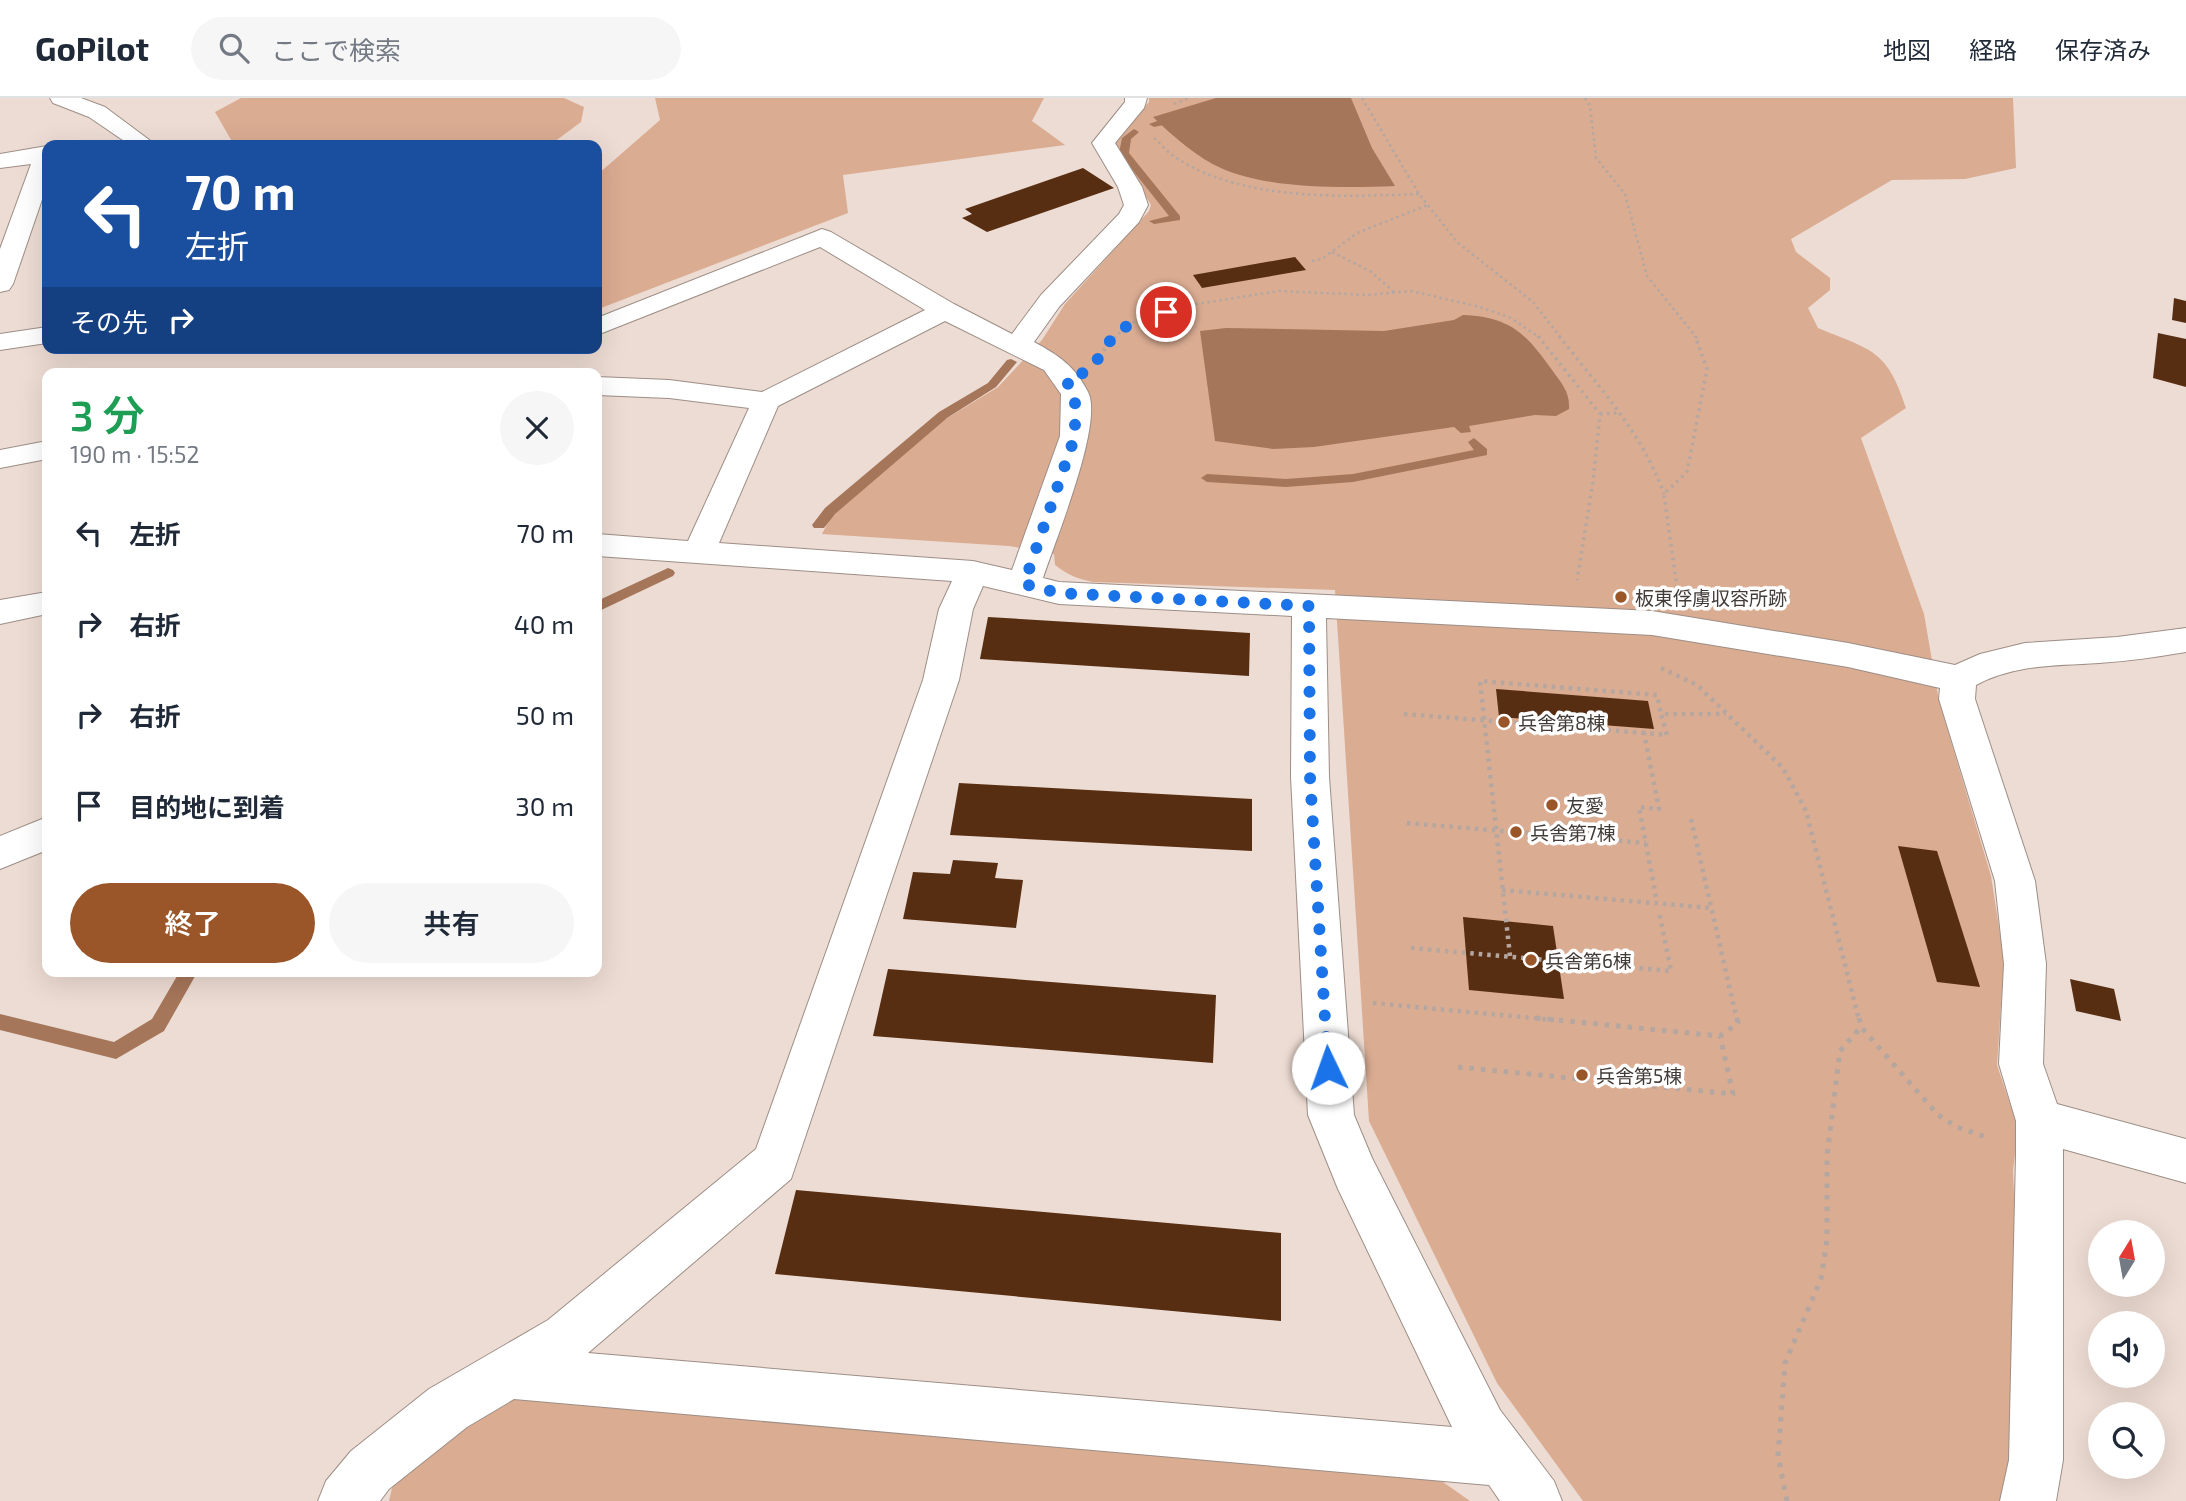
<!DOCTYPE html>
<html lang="ja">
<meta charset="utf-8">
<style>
:root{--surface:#fff;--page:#f6f6f7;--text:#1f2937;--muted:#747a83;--line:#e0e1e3;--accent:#9a5529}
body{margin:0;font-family:"Exo 2","Noto Sans JP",sans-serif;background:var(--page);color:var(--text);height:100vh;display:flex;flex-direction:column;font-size:26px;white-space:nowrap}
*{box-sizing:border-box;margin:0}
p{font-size:23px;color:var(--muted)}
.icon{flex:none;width:38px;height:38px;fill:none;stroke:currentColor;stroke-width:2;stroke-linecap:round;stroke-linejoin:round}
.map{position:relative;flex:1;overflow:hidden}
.side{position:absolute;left:42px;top:270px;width:560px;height:609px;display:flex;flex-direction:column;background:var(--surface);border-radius:14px;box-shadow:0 7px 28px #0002}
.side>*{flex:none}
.banner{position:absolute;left:42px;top:42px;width:560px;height:214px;border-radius:14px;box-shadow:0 7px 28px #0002;background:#1a4fa0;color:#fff;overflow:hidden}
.needle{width:46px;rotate:11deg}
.fabs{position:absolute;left:2088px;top:1122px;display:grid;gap:14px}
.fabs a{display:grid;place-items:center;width:77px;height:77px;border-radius:50%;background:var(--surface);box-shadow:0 7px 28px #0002;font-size:35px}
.pin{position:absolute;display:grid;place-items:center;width:60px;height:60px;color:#fff;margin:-30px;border:4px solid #fff;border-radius:50%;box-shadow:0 2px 7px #0007}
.me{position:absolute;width:77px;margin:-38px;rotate:357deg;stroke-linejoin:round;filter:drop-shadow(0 0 5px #0008)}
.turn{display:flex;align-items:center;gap:24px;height:147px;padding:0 28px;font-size:32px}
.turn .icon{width:91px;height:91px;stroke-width:2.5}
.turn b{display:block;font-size:49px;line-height:60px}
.then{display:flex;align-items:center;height:66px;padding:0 28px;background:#0003;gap:14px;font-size:26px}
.round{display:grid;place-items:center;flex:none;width:74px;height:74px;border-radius:37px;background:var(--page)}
.summary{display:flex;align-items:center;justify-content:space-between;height:119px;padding:0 28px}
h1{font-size:42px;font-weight:600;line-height:52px;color:#1e9e55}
.action{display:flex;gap:14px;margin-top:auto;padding:14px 28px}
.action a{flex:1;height:80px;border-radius:42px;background:var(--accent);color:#fff;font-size:28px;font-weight:600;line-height:80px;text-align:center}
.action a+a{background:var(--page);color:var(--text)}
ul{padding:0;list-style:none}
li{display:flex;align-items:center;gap:21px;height:91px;padding:0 28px}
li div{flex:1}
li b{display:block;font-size:26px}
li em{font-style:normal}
header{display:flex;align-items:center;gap:42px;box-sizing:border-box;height:98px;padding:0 35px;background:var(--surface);border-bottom:2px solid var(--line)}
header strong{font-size:33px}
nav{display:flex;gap:38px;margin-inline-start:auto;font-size:24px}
.search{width:490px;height:63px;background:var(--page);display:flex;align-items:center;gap:18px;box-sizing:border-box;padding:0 24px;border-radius:38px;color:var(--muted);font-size:26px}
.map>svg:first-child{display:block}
</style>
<header>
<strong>GoPilot</strong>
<div class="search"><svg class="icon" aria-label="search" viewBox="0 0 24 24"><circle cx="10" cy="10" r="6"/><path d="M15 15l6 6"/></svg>ここで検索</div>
<nav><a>地図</a><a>経路</a><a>保存済み</a></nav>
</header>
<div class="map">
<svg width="2186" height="1403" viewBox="0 0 2186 1403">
<rect width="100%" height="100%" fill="#eddcd3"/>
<g fill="#daac92">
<polygon points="241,0 564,0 584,9 581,24 550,47 234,47 215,14"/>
<polygon points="655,0 1044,0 1032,23 1065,47 843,77 848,115 601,210 597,196 597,77 660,22"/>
<path d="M1149 0H2013L2016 70 1965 81 1892 82 1791 141 1796 154 1830 180V192L1808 210 1818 230C1871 252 1887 251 1906 310L1861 340 1924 516 1939 603 1991 778 2004 862 1997 967 2018 1030 2013 1073 2022 1281 2006 1403H1583L1497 1285 1369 1023 1335 492 1093 484C1078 481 1068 477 1055 467L1054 456 1009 448 822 436 831 419 936 327 998 289 1042 242 1065 206 1149 113 1151 107 1115 47 1118 35 1149 4Z"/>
<polygon points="538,1296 1397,1374 1443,1384 1470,1403 389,1403 395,1377 500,1301"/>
</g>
<g fill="#a6765a">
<path d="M1216 0H1351L1372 50 1395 88C1344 90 1270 91 1223 71 1196 59 1174 39 1153 19Z"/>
<path d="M1463 217C1511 219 1526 236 1552 272 1562 286 1570 294 1569 311L1556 318 1535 317 1469 328 1471 334 1461 335 1454 329 1314 349 1273 351 1215 343 1200 233 1226 230 1384 233 1454 222Z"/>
</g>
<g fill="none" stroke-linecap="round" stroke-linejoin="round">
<g fill="#a6765a" fill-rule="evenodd">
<polygon points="1160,22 1165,25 1163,27 1154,29 1149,26"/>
<polygon points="1134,31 1139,34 1131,41 1129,55 1180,118 1180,122 1154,126 1149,123 1169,118 1119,55 1122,40"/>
<polygon points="1011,261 1017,264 996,289 947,320 835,416 824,430 814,430 812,427 825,410 939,314 988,285 1007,262"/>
<polygon points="1474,340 1487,351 1487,357 1353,384 1286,389 1207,384 1201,380 1207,376 1286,381 1353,376 1474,352 1468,344"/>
<polygon points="668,470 673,472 675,475 673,478 597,514 597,503"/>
<polygon points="180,873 198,873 164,933 116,961 0,932 0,916 114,944 152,921"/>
</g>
</g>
<g fill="#582e13">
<polygon points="1083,70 1114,90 987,134 962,120 972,116 965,111"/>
<polygon points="1295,159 1306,172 1202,190 1193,177"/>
<polygon points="2174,200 2186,203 2186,225 2172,222"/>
<polygon points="2158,235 2186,241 2186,289 2153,280"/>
<polygon points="988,519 1250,535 1249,578 980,561"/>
<polygon points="1496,591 1648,603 1654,631 1499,619"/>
<polygon points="959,685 1252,701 1252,753 950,737"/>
<polygon points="1898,748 1937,753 1980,889 1937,884"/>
<polygon points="953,762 998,765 995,780 1023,782 1016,830 903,821 913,774 950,776"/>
<polygon points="1463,819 1553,828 1564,901 1469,892"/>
<polygon points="888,871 1216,897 1213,965 873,938"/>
<polygon points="2070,881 2114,891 2121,923 2076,913"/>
<polygon points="796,1092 1281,1135 1281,1223 775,1176"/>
</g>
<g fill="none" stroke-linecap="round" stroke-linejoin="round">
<g stroke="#9d8e86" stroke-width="2">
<g id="minor">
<polygon points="50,0 81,0 105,9 156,47 130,47 89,19 53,5"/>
<path d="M1125 0H1147L1144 10 1115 45 1142 89 1148 107 1139 124 1059 209 1034 244C1058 257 1075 268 1088 294 1104 325 1055 443 1043 480L1059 484 1652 513 1848 545 1955 567 1980 556 2025 545 2117 539 2186 530V554C2157 559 2128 563 2099 565 2055 568 2015 566 1976 587L1975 601 2035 783 2046 866 2043 966 2057 1006 2186 1041V1085L2063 1051V1362L2056 1403H2000L2009 1362 2016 1058V1023L1999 966 2004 866 1995 783 1939 601 1940 590 1848 569 1652 537 1326 520 1329 679 1354 1017 1372 1060 1500 1312 1554 1383 1562 1403H1500L1489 1387 514 1301 467 1329 389 1391 380 1403H318L326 1383 351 1353 429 1291 548 1222 756 1051 923 582 939 511 952 483 597 458V436L688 443 749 310 669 300 597 297V279L669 282 762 294 925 212 820 149 597 237V220L822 131 831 134 954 206 1012 236 1041 197 1119 116 1124 107 1118 89 1092 45 1125 4ZM945 223 1044 272 1061 296 1060 338 1012 472 973 463 719 445 778 308ZM983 488 1059 506 1292 518 1291 679 1308 1017 1338 1091 1452 1329 588 1255 791 1081 959 582 973 511Z"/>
<polygon points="47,48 47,87 13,186 9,192 0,194 0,151 31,66 0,70 0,56"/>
<polygon points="47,229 47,245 0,252 0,236"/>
<polygon points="47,343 47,361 0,370 0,352"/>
<polygon points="47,494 47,516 0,526 0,502"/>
<polygon points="47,719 47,752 0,771 0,738"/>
</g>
</g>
<g stroke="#b5a7a0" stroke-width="2.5" stroke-dasharray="2.5 3.5" stroke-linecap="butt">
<polyline points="1362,0 1419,96 1457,144 1533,204 1561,240"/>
<polyline points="1585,0 1590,8 1596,60 1625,96 1647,178 1697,240"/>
<polyline points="1174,6 1189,0"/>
<path d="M1154 40C1162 47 1169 56 1178 61 1244 103 1344 99 1419 96"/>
<polyline points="1332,154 1370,173 1394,194"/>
<polyline points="1312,163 1322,161 1357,135 1428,107"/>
<polyline points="1114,240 1131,225 1184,208 1279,193 1367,197 1411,193 1480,209 1511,220 1540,240"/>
</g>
<g stroke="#b5a7a0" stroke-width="3.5" stroke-dasharray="2.5 4.5" stroke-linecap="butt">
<polyline points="1538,238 1600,316 1593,384 1577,482"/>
<path d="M1559 238C1598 288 1643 336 1664 396"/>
<polyline points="1099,258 1116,238"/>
<polyline points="1600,316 1617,315"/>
<polyline points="1677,490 1664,396 1687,374 1707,271 1695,238"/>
</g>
<g stroke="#b5a7a0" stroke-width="4.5" stroke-dasharray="3.5 5" stroke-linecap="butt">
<polyline points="1661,570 1697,587 1783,670 1806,713 1859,922"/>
<polyline points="1404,616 1644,635"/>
<polyline points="1691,721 1737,922"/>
<polyline points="1407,725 1646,745"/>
<polyline points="1502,792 1712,810"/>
<polyline points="1656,799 1639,709 1659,711 1644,635 1667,637 1661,616 1726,616"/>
<polyline points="1411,850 1671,873 1659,813"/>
<polyline points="1510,858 1480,583 1657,597 1661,616"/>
<polyline points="1373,905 1554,922"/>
</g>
<g stroke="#b5a7a0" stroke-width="5" stroke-dasharray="4.5 7" stroke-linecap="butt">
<polyline points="1536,920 1720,938 1738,925 1737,920"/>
<polyline points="1859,920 1861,929 1938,1017 1957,1029 1989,1040"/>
<polyline points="1458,969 1733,996 1720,938"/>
<polyline points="1787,1403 1778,1358 1785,1265 1821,1181 1827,1142 1827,1058 1840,953 1861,929"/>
</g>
<use href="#minor" fill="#fff" fill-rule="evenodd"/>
</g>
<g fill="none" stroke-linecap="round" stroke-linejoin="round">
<polyline stroke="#1a73e8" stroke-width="12" stroke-dasharray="0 21.6" points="1166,214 1130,225 1110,243 1091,271 1066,283 1075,296 1075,338 1024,486 1059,495 1309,508 1310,679 1328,970"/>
</g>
<g fill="#9a5529" stroke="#fff" stroke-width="2.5">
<circle cx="1621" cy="499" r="7"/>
<circle cx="1504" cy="624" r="7"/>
<circle cx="1552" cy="707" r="7"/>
<circle cx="1516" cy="734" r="7"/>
<circle cx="1531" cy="862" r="7"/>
<circle cx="1582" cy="977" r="7"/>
</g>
<g text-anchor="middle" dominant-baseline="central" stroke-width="7" stroke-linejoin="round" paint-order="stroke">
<g font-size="19" fill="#423c38" stroke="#fff" text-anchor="start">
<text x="1635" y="499">板東俘虜収容所跡</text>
<text x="1518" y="624">兵舎第8棟</text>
<text x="1566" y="707">友愛</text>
<text x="1530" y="734">兵舎第7棟</text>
<text x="1545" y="862">兵舎第6棟</text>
<text x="1596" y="977">兵舎第5棟</text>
</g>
</g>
</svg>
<div class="fabs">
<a><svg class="needle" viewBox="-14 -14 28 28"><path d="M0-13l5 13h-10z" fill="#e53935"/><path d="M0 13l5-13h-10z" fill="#747a83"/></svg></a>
<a><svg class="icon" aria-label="sound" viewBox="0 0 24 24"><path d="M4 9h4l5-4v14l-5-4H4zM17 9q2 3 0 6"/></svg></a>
<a><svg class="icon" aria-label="search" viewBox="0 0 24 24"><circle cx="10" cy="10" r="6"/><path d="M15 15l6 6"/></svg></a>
</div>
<div class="pin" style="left:1166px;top:214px;background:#d93025"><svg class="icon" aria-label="arrive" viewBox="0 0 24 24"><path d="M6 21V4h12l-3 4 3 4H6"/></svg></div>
<svg class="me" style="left:1328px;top:970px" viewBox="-20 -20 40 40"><circle r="19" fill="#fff"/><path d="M0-13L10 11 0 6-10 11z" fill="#1a73e8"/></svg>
<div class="banner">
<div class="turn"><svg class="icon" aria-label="left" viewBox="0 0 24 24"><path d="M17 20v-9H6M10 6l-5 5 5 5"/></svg><div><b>70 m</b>左折</div></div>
<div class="then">その先<svg class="icon" aria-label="right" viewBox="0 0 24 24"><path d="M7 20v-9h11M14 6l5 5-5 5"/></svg></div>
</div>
<section class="side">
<div class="summary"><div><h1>3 分</h1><p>190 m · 15:52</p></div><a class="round"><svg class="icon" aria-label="close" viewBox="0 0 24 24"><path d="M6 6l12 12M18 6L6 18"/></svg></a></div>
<ul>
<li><svg class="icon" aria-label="left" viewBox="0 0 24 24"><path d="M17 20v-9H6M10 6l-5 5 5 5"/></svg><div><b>左折</b></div><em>70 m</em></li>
<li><svg class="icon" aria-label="right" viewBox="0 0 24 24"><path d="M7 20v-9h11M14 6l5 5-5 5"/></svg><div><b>右折</b></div><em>40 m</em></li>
<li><svg class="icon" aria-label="right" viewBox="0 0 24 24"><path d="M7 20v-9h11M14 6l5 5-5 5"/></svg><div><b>右折</b></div><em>50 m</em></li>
<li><svg class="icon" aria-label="arrive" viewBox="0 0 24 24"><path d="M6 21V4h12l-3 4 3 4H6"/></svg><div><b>目的地に到着</b></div><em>30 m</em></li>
</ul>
<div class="action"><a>終了</a><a>共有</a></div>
</section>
</div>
